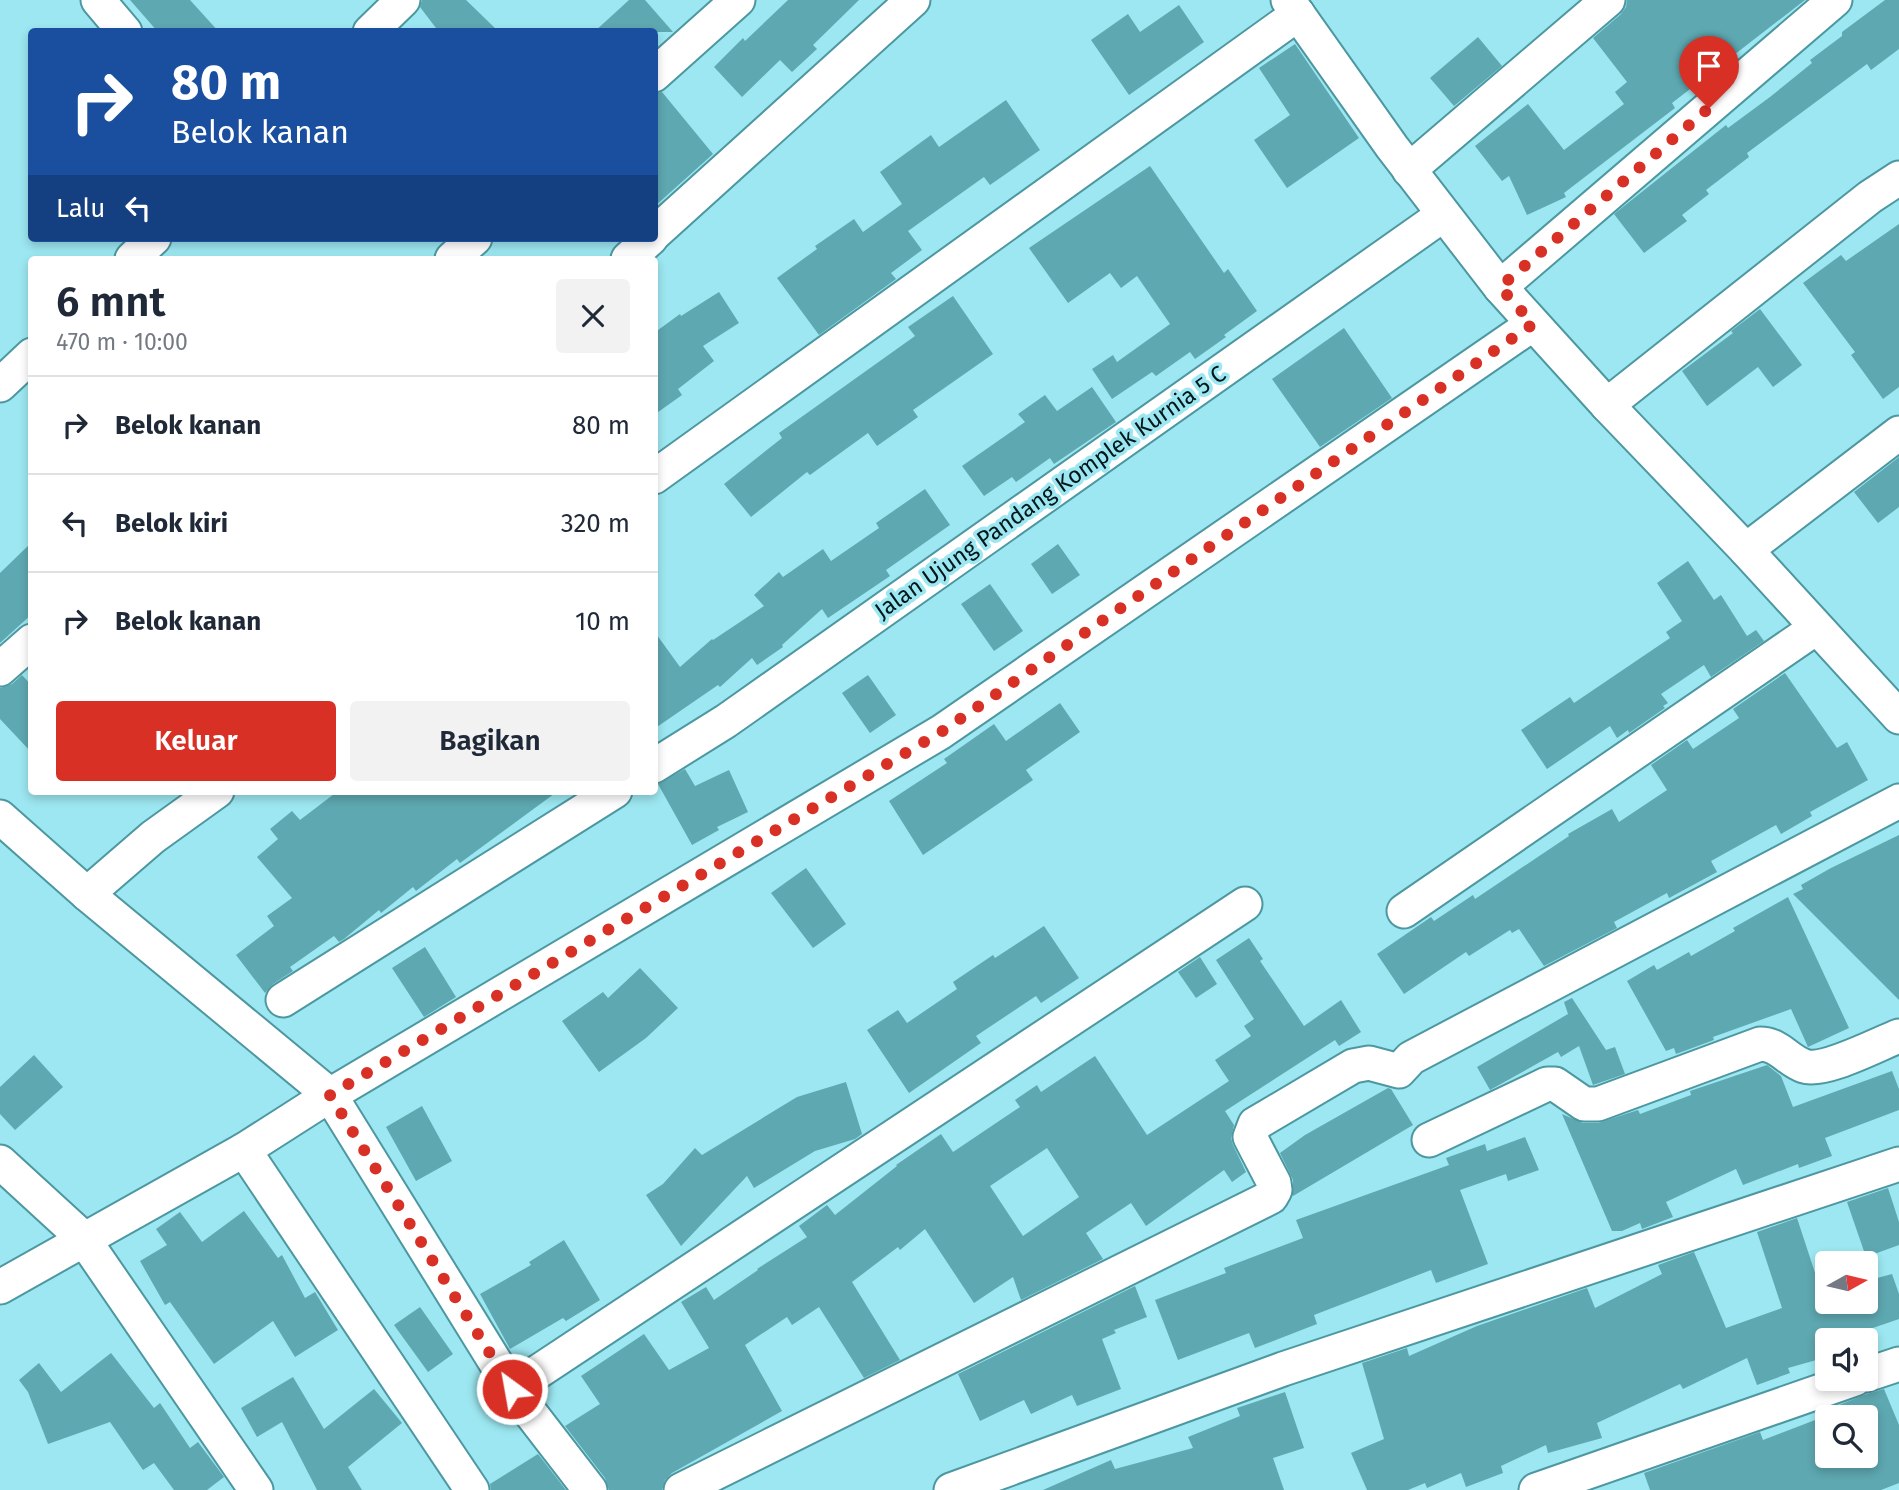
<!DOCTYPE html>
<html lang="id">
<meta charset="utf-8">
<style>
:root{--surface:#fff;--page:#f2f2f3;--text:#1f2937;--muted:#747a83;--line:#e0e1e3;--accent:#d93025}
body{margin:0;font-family:"Fira Sans",sans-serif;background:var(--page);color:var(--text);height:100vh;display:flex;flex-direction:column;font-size:26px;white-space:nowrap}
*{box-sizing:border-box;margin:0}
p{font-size:23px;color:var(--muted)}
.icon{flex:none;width:38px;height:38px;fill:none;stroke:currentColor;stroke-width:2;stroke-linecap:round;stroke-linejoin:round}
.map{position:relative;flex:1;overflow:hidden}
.details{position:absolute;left:28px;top:256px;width:630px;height:539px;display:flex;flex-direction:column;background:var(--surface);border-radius:7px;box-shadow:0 4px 10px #0003}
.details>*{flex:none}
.hud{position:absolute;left:28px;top:28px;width:630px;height:214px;border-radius:7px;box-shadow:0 4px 10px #0003;background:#1a4fa0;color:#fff;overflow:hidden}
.needle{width:46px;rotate:82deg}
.controls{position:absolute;left:1815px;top:1251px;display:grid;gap:14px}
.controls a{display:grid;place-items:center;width:63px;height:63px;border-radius:7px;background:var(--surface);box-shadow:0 4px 10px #0003;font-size:35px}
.pin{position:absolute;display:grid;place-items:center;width:60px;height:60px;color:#fff;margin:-72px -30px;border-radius:50% 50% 50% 0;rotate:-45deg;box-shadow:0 0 7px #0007}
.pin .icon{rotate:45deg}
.me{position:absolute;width:77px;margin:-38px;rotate:328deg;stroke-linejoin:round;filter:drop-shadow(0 0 5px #0008)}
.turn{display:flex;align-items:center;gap:24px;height:147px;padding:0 28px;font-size:32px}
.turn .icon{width:91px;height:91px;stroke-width:2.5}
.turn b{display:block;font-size:49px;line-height:60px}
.then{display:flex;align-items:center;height:66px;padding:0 28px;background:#0003;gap:14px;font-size:26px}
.round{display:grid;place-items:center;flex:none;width:74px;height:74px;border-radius:7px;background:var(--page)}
.overview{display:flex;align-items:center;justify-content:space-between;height:119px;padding:0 28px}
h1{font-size:42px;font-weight:600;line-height:52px}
.button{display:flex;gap:14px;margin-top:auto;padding:14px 28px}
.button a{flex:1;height:80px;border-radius:7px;background:var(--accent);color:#fff;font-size:28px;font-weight:600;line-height:80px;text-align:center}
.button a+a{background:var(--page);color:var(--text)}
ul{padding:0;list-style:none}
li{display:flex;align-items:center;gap:21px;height:98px;padding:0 28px;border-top:2px solid var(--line)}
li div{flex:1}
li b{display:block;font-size:26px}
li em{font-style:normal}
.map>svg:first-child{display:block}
</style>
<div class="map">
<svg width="1899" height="1490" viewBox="0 0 1899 1490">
<rect width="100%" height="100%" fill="#9ce7f1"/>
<g fill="#5ea8b1" fill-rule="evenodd">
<polygon points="130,0 190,0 219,32 158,32"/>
<polygon points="422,0 466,0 499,32 439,32 420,7"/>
<polygon points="629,0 645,0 673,32 594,32"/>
<polygon points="788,0 859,0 813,45 817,49 792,72 780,60 742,97 714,67 743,38 745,41"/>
<polygon points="1627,0 1805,0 1672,103 1675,108 1564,193 1566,197 1527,215 1509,176 1502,181 1475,146 1528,104 1564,150 1624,104 1615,92 1627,82 1593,38 1621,14 1626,7"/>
<polygon points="1885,0 1899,0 1899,49 1871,70 1867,64 1747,153 1749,157 1706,190 1709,194 1682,215 1687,221 1644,253 1614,214 1726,125 1728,128 1770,97 1812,63 1810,60 1842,36 1842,32"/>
<polygon points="1179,5 1204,42 1129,95 1091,40 1128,14 1140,32"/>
<polygon points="1478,37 1502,66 1454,106 1430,78"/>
<polygon points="1295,44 1359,138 1287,188 1254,140 1290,115 1259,68"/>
<polygon points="662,92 713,154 654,207 654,94"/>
<polygon points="1006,100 1040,150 990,185 984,177 908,231 922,250 891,273 896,279 819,335 777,278 817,249 815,246 854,219 863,232 902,204 880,172 931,135 939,147"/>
<polygon points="1150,166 1224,273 1228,269 1257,311 1224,335 1226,337 1195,359 1190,352 1156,376 1152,372 1112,399 1092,369 1113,355 1117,362 1170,324 1137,276 1121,288 1110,273 1068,303 1029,248"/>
<polygon points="1899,224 1899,387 1883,399 1851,355 1855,352 1803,283 1841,255 1846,261"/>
<polygon points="719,292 739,323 703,346 714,361 678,389 682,395 654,415 654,333 680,314 681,316"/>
<polygon points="953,296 993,354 913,410 918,417 877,446 868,433 810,475 807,472 751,517 724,484 782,438 779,433 915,336 908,327"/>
<polygon points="1760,309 1802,365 1773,387 1758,367 1707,406 1682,371 1733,333 1731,331"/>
<polygon points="1344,328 1392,398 1320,447 1272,379"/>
<polygon points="1092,387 1116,422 1054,464 1050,458 1016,482 1012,477 984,496 962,466 1025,422 1018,414 1045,395 1057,411"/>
<polygon points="1899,457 1899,507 1878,523 1854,492"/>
<polygon points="925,489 950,525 886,570 890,576 828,618 822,609 782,645 783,647 757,665 752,658 720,687 718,685 654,729 654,631 680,667 712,639 713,640 764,606 754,595 779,572 783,577 823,549 831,561 879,528 876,523"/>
<polygon points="32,542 32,614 0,643 0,573"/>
<polygon points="1058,544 1080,575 1052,594 1031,564"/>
<polygon points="1688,561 1714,600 1721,595 1747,636 1756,630 1764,641 1711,677 1704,665 1661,694 1668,703 1663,706 1665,708 1629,733 1628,730 1617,738 1610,726 1547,769 1521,730 1570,697 1574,703 1670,638 1666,632 1682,621 1657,583"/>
<polygon points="990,584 1023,631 994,651 961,604"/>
<polygon points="1785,673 1837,748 1847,742 1868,780 1810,812 1812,816 1781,834 1776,825 1711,861 1717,872 1669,898 1667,893 1614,922 1617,928 1544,966 1519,929 1512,933 1510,930 1469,956 1466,952 1404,994 1377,954 1431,917 1434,921 1473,895 1475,899 1569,836 1568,834 1612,809 1619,822 1667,790 1651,765 1687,740 1693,749 1739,718 1733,709"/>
<polygon points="22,675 32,686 32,753 0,719 0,688 12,684"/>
<polygon points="868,675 896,715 870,733 842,693"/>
<polygon points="1060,703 1080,732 1026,770 1033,780 923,855 889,801 947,763 944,759 994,724 1006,741"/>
<polygon points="685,769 695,786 729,770 748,812 717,827 719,830 692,845 658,784"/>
<polygon points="338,791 558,791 460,863 457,859 416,891 413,887 381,913 379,910 344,939 339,942 334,936 290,967 293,971 273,984 265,993 236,955 274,926 267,916 292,898 257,857 278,839 270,829 292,811 300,820"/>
<polygon points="1899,835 1899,1000 1793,894 1803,889 1801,885 1831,868"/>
<polygon points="806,868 846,924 813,948 771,893"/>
<polygon points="1788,897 1849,1028 1808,1047 1791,1009 1713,1037 1714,1040 1676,1054 1674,1048 1666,1051 1627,981 1654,965 1657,970 1689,952 1691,956 1735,931 1733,928"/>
<polygon points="1044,926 1079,978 1041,1003 1036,996 976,1036 981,1043 909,1093 867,1030 898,1010 907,1023 957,989 953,982 993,955 995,958"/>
<path d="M1249 938 1263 959 1260 961 1304 1026 1341 1000 1361 1032 1339 1046 1335 1040 1225 1111 1234 1125 1231 1138 1233 1145 1246 1172 1232 1182 1224 1170 1146 1226 1131 1203 1086 1233 1103 1259 1021 1300 1013 1277 974 1303 925 1229 900 1250 898 1247 852 1282 900 1360 864 1378 819 1307 792 1325 787 1317 745 1345 782 1411 672 1473 665 1480 662 1490H609L605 1478 565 1426 600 1404 581 1376 644 1334 669 1370 709 1348 681 1302 706 1287 714 1300 758 1270 757 1269 807 1237 799 1226 827 1205 835 1215 897 1166 896 1165 941 1134 953 1152 1020 1107 1015 1100 1037 1085 1041 1092 1095 1056 1147 1135 1229 1081 1215 1060 1251 1036 1244 1026 1254 1019 1216 960ZM1047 1148 1079 1197 1023 1236 990 1186Z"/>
<polygon points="425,947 456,997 424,1017 392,968"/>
<polygon points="1200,957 1217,984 1196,998 1178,972"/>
<polygon points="640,968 678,1008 646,1038 599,1072 562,1021 603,992 608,998"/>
<polygon points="1572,998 1606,1050 1615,1047 1625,1074 1593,1085 1579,1046 1561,1057 1558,1052 1490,1090 1477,1067 1568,1014 1564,1002"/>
<polygon points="34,1055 63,1087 15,1130 0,1114 0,1087"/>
<polygon points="1767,1065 1781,1076 1793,1107 1892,1071 1899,1089 1899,1110 1825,1138 1832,1156 1799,1168 1798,1164 1743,1185 1736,1169 1666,1202 1673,1217 1642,1229 1640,1223 1622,1231 1612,1231 1562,1114 1583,1123 1598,1123 1638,1110 1640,1114 1691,1095 1690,1091"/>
<polygon points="846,1082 862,1134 855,1139 815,1151 754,1188 747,1176 681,1246 646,1195 663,1184 695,1148 702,1155 797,1097"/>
<polygon points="1388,1088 1391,1089 1413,1125 1293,1196 1293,1180 1280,1153 1305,1135"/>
<polygon points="422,1106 452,1161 416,1181 386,1127"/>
<polygon points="1525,1137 1539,1170 1508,1181 1506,1174 1460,1190 1488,1264 1436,1283 1431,1270 1314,1315 1317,1324 1255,1348 1249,1333 1178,1360 1155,1300 1226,1273 1224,1268 1303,1238 1296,1220 1449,1165 1446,1158 1485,1144 1487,1151"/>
<polygon points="1888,1188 1899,1222 1899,1245 1866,1257 1847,1202"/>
<polygon points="244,1211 278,1258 282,1255 305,1298 315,1292 338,1330 295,1357 273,1321 214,1364 170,1302 165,1305 140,1261 167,1245 156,1229 180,1212 202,1242"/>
<polygon points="1797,1218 1822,1294 1827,1292 1827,1302 1866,1302 1866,1281 1892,1274 1899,1294 1899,1319 1838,1340 1827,1340 1827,1357 1788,1368 1790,1373 1757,1385 1747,1358 1683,1389 1680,1384 1597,1423 1602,1438 1548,1453 1546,1445 1501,1466 1503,1473 1466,1487 1461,1473 1427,1488 1425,1483 1408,1490 1367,1490 1351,1453 1384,1439 1362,1363 1407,1348 1409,1356 1477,1326 1587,1288 1595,1308 1662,1274 1658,1265 1694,1252 1726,1328 1782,1308 1757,1232"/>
<polygon points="564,1240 600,1300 566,1321 563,1318 510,1349 480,1294 531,1265 529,1262"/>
<polygon points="1135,1286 1147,1317 1114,1330 1116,1333 1102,1339 1121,1389 1077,1406 1072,1395 1031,1414 1024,1400 980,1421 958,1374"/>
<polygon points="420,1307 453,1354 428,1372 394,1325"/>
<polygon points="111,1353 154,1408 160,1403 190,1448 198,1442 224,1477 207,1490 174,1490 154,1463 143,1470 110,1422 48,1444 28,1392 19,1380 39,1363 61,1392"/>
<polygon points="293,1377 324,1429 374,1389 402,1423 348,1467 362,1490 317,1490 282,1422 257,1437 241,1408"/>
<path d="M1884 1389 1899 1425V1483L1881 1490H1650L1644 1473 1760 1432 1763 1440 1836 1412 1834 1407 1867 1394ZM1827 1418H1866V1456H1827Z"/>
<polygon points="1285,1392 1304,1448 1273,1458 1284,1490 1043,1490 1111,1460 1115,1469 1193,1448 1188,1437 1240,1416 1237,1408"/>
<polygon points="538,1454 566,1490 491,1490 490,1484"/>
</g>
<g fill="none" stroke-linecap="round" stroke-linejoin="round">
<g stroke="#4d97a1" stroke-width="37">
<g id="minor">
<polyline points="98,0 125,32"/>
<polyline points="1288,0 1392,147 1500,287 1607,405 1746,550 1899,717"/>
<polyline points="370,32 403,0"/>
<polyline points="654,75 738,0"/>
<polyline points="1409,170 1608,0"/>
<polyline points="654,234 913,0"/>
<polyline points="132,259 154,238"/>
<polyline points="452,259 475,238"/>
<polyline points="628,259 651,238"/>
<polyline points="1500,287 1835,0"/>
<polyline points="0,385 32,355"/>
<polyline points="1607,405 1870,197 1899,178"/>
<polyline points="654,477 1298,14"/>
<polyline points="1746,550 1899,433"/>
<polyline points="0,669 32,641"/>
<polyline points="654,766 726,721 1443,215"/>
<polyline points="0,817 87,894 330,1095 512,1389 590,1490"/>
<polyline points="87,894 153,837 217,791"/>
<polyline points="1404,911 1816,628"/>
<polyline points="283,1000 615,791"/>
<path d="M1429 1140 1547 1084H1555L1584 1104H1598L1760 1044C1779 1044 1787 1060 1804 1066 1824 1073 1878 1044 1899 1036"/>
<polyline points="244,1150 472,1490"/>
<polyline points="0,1162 83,1238 256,1490"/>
<polyline points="0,1287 244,1150 330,1095 941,732 1533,324"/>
<polyline points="1866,1375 1899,1364"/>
<polyline points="512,1389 1245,904"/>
<polyline points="681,1490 1271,1197 1275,1190 1274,1183 1250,1137 1255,1124 1353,1066 1369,1063 1399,1071 1411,1058 1899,801"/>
<polyline points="951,1490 1283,1369 1899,1164"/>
<polyline points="1536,1490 1855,1379"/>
</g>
</g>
<use href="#minor" stroke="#fff" stroke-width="33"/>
</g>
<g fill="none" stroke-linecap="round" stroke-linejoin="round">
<polyline stroke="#d93025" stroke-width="12" stroke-dasharray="0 21.6" points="512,1389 330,1095 941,732 1533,324 1500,287 1709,108"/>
</g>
<g text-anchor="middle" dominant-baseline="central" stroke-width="7" stroke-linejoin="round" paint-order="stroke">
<g font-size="23" fill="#01171a" stroke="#9ce7f1">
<text transform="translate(1050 492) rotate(-35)">Jalan Ujung Pandang Komplek Kurnia 5 C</text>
</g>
</g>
</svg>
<div class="controls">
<a><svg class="needle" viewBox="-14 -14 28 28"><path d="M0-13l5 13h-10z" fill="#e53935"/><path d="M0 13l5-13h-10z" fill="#747a83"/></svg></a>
<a><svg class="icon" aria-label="sound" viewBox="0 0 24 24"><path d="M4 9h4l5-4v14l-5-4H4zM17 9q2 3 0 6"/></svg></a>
<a><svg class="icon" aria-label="search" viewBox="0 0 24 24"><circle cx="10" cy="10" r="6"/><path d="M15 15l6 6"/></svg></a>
</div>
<div class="pin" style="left:1709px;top:108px;background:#d93025"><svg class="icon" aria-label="arrive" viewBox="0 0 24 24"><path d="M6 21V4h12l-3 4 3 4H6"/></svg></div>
<svg class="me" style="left:512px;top:1389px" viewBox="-20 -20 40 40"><circle r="17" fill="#d93025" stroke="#fff" stroke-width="3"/><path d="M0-11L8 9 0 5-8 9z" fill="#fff"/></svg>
<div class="hud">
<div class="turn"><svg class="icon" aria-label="right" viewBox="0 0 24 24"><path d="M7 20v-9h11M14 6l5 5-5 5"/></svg><div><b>80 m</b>Belok kanan</div></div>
<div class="then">Lalu<svg class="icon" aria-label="left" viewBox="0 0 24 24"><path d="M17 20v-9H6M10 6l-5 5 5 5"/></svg></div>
</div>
<section class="details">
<div class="overview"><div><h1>6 mnt</h1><p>470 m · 10:00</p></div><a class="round"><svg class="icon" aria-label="close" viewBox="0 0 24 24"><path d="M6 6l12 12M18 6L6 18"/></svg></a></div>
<ul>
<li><svg class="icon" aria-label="right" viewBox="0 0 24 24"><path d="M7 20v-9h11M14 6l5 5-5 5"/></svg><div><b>Belok kanan</b></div><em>80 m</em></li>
<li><svg class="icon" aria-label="left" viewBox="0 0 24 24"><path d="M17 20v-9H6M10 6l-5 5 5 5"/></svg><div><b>Belok kiri</b></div><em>320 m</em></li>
<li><svg class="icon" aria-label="right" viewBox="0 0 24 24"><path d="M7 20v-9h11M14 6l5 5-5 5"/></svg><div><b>Belok kanan</b></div><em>10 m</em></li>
</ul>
<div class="button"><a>Keluar</a><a>Bagikan</a></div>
</section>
</div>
